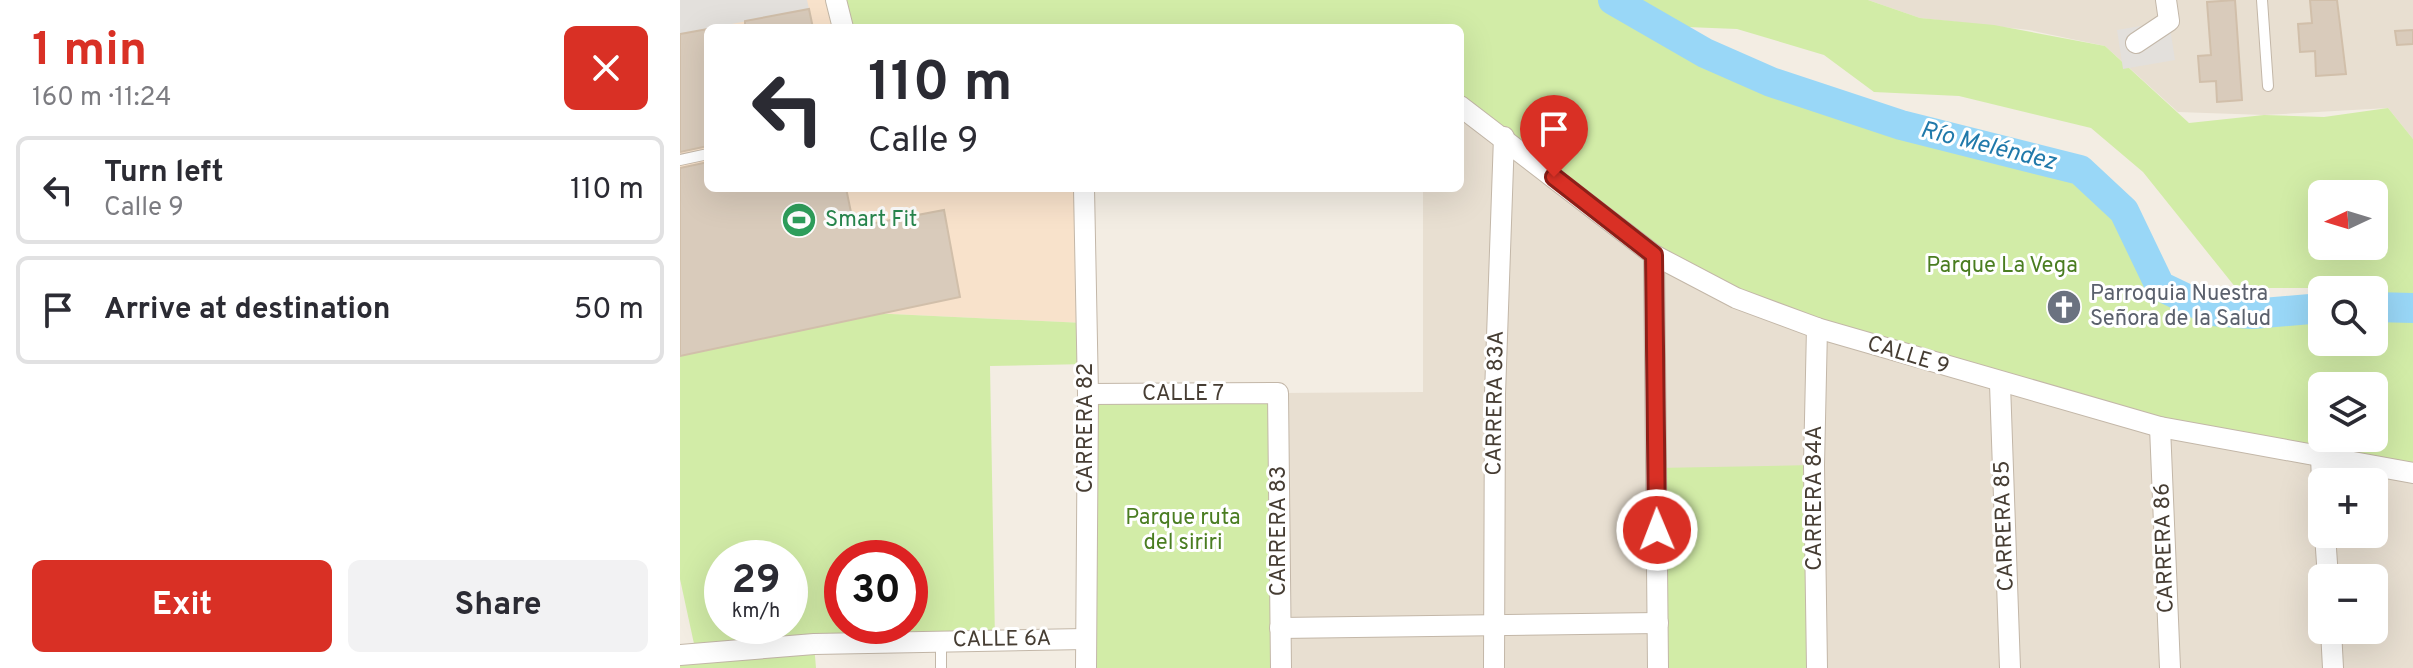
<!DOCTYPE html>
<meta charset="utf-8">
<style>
:root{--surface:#fff;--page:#f2f2f3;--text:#2b2b33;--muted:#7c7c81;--line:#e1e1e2;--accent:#d93025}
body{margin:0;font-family:Overpass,sans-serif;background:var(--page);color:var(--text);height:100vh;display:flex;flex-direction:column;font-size:30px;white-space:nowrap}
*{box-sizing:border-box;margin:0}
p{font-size:26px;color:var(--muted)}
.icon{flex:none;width:44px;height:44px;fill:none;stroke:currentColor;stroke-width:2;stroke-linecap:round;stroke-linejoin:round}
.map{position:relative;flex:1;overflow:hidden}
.panel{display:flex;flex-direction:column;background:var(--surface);width:680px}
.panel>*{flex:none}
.banner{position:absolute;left:24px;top:24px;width:760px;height:168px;border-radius:12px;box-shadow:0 8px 32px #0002;background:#fff;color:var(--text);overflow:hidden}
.needle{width:52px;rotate:266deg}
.buttons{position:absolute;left:1628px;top:180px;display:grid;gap:16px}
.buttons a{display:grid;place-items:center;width:80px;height:80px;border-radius:12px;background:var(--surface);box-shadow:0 8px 32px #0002;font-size:40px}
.speed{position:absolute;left:24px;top:540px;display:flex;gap:16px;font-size:40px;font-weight:700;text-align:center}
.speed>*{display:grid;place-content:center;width:104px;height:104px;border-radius:50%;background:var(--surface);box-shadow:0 8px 32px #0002;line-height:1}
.speed small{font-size:20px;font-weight:400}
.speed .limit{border:12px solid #d22;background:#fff;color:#111}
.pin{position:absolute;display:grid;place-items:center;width:68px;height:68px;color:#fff;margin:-82px -34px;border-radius:50% 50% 50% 0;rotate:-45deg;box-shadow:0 0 8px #0007}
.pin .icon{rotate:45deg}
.me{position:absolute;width:88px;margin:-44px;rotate:359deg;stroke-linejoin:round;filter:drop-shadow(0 0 6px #0008)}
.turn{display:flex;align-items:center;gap:28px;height:168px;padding:0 32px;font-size:36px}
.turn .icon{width:104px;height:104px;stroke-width:2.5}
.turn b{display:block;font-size:56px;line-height:68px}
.round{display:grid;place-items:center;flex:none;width:84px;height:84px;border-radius:12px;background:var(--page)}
.overview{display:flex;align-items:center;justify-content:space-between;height:136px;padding:0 32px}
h1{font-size:48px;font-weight:700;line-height:60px;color:var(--accent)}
.primary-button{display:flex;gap:16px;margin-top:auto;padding:16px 32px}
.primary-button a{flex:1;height:92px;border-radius:12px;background:var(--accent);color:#fff;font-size:32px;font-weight:700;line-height:92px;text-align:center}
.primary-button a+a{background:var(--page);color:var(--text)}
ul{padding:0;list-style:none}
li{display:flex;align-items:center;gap:24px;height:108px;margin:0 16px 12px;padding:0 16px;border:4px solid var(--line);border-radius:12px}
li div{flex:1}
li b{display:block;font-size:30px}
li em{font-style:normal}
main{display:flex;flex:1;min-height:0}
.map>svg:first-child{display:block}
</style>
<main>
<section class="panel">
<div class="overview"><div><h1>1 min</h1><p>160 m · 11:24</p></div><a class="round" style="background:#d93025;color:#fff"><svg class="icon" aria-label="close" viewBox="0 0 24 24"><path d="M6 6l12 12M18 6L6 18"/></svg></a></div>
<ul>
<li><svg class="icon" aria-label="left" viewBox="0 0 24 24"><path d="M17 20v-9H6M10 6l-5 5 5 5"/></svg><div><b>Turn left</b><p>Calle 9</p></div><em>110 m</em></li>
<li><svg class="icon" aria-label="arrive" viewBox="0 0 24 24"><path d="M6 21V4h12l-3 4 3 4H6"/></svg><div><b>Arrive at destination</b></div><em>50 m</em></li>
</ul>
<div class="primary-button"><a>Exit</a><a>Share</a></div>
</section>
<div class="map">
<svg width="1733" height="668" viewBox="0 0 1733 668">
<rect width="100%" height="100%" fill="#f3ede3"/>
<g fill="#e8dfd1" fill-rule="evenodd">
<polygon points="1188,0 1733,0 1733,139 1708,108 1584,115 1498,112 1425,46 1349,30 1240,18"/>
<path d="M780 106 824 137 1733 473V668H601L598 393 743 392V188H780ZM1642 482H1694V534H1642ZM1642 578H1694V630H1642Z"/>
</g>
<polygon fill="#f8e2cb" points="0,0 156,0 163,28 28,28 28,188 404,188 404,323 190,313 0,356"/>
<g fill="#d2eca7" fill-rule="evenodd">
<path d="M156 0H933L1025 53 1091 82 1221 125 1400 170 1444 211 1480 286 1532 311 1572 314 1642 308V342H1694V307L1733 308V473L1480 427 1137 328 974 255 780 106V28H163ZM1642 386H1694V438H1642Z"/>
<path d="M958 0H1188L1240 18 1314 25 1425 46 1509 123 1584 115 1644 117 1708 108 1733 139V295L1636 288H1556L1463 172 1411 128 1279 96 1194 92 1144 55 1057 29 982 26ZM1642 194H1694V246H1642Z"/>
<path d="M190 313 404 323 407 364 310 366 315 640 134 644 136 668H0V655L16 653 0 579V356ZM42 558H110V626H42ZM162 558H230V626H162Z"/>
<polygon points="598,393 601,668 406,668 408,394"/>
<polygon points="1134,465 1137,668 978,668 976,468"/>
</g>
<g fill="#e3e0dc">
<polygon points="0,0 127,0 129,9 0,34"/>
<polygon points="1489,21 1495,60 1443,69 1437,30"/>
</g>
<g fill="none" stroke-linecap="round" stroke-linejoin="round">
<g stroke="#99d7f7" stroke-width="30">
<polyline points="933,0 1025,53 1091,82 1221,125 1400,170 1444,211 1480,286 1532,311 1572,314 1642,308"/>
<polyline points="1694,307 1733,308"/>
</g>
</g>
<g fill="#d9cbbb" stroke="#d1bfaa" stroke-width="2">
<polygon points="1555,0 1562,100 1537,102 1536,81 1520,82 1518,56 1531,55 1527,2"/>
<polygon points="1630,0 1657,0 1666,74 1636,76 1635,51 1620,52 1618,24 1632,23"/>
<polygon points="129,9 133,28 65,28 65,21"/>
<polygon points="28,29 28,146 0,152 0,34"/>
<polygon points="1733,30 1733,44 1717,45 1715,31"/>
<polygon points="28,162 28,188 166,188 174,227 264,210 280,297 0,356 0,168"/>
</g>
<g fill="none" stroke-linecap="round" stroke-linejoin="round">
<g stroke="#c3b7a8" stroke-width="12">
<g id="lane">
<polyline points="1582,0 1588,86"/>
<polyline points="0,160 28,154"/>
<polyline points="261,641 261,668"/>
</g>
</g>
<g stroke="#c3b7a8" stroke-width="22">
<g id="street">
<polyline points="156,0 163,28"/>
<polyline points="1456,43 1489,21 1486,0"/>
<polyline points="780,106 974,255 1056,298 1137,328 1480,427 1733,473"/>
<polyline points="404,188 408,394 406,668"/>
<polyline points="974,255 978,668"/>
<polyline points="1137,328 1134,465 1137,668"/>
<polyline points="1320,384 1330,668"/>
<polyline points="408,394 598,393 601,668"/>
<polyline points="1480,427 1490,668"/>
<polyline points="1641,456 1642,482"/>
<polyline points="1645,534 1648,578"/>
<polyline points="600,628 978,623"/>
<polyline points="1651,630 1653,668"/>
<polyline points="0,655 134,644 405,639"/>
<polyline points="814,668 815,394 824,137"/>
</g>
</g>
<use href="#lane" stroke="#fff" stroke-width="10"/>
<use href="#street" stroke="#fff" stroke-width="20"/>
</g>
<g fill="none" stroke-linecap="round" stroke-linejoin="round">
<g stroke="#8d1f18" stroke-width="20">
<polyline id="route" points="874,177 974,255 977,530"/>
</g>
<use href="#route" stroke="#d93025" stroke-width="14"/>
</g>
<defs>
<g id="stadium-disc" transform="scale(1.8)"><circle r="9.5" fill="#2e9e5b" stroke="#fff"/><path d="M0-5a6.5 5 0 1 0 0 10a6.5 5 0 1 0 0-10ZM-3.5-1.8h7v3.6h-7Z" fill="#fff"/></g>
<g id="church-disc" transform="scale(1.8)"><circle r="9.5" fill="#6b7280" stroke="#fff"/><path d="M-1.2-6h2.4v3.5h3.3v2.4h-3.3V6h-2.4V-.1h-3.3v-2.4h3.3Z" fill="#fff"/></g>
</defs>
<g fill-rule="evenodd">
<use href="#stadium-disc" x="119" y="220"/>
<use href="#church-disc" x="1384" y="307"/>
</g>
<g text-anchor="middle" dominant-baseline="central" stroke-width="6" stroke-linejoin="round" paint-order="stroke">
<g font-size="22" fill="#27864d" stroke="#fff" text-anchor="start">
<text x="145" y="220">Smart Fit</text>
</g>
<g font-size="22" fill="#4a7d21" stroke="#fff">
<text x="1322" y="266">Parque La Vega</text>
<text x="503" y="518">Parque ruta<tspan x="503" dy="25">del siriri</tspan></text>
</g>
<g font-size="22" fill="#5b616d" stroke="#fff" text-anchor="start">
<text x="1410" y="294">Parroquia Nuestra<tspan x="1410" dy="25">Señora de la Salud</tspan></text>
</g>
<g font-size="22" fill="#463d33" stroke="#fff">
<text transform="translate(1228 356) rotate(17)">CALLE 9</text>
<text x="503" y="394">CALLE 7</text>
<text transform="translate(816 403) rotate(-89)">CARRERA 83A</text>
<text transform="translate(406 428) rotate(-90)">CARRERA 82</text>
<text transform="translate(1135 498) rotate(-90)">CARRERA 84A</text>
<text transform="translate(1325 526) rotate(-92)">CARRERA 85</text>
<text transform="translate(599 531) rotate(-90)">CARRERA 83</text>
<text transform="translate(1485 548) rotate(-92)">CARRERA 86</text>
<text transform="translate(322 640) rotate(-1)">CALLE 6A</text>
</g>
<g font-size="24" font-style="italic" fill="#2079aa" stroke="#fff">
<text transform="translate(1308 147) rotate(14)">Río Meléndez</text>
</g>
</g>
</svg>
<div class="buttons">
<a><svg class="needle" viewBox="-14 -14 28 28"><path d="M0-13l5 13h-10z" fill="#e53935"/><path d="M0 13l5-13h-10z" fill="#7c7c81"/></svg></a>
<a><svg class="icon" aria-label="search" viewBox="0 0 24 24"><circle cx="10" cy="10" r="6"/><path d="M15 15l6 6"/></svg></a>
<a><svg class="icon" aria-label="layers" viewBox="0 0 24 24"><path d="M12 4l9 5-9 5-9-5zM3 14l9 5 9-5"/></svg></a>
<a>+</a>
<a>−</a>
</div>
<div class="speed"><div>29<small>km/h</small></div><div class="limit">30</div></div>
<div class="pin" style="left:874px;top:177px;background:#d93025"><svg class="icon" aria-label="arrive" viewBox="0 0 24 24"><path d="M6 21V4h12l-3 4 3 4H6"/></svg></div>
<svg class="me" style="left:977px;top:530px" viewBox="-20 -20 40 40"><circle r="17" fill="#d93025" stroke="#fff" stroke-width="3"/><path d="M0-11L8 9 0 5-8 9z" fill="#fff"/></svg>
<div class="banner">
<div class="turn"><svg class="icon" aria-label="left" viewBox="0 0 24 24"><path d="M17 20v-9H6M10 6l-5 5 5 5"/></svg><div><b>110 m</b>Calle 9</div></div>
</div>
</div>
</main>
